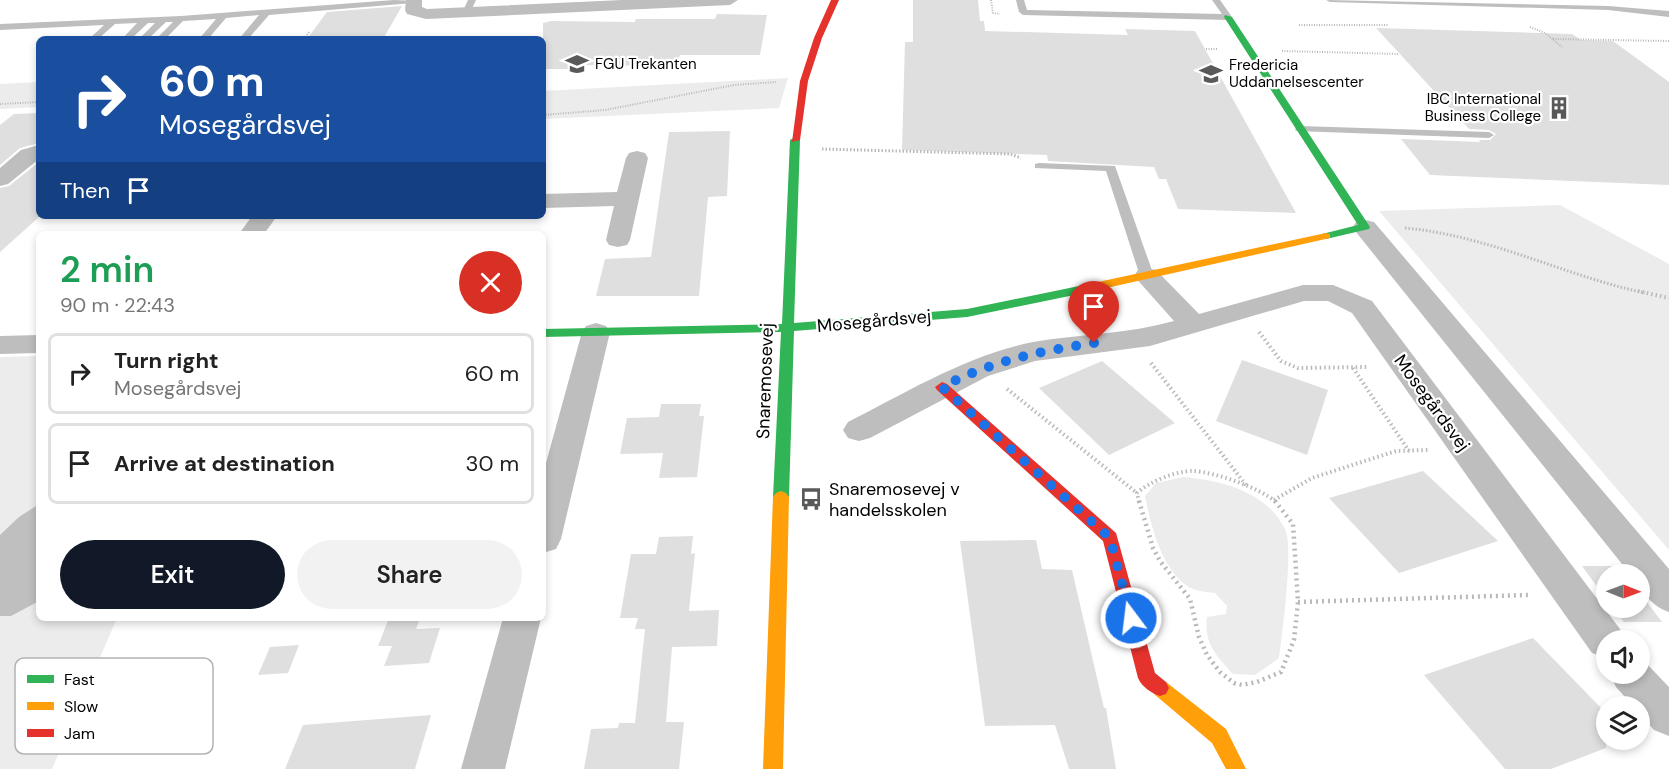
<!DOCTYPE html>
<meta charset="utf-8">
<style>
:root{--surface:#fff;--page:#f2f2f2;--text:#222;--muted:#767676;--line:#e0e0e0;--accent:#111827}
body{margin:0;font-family:"DM Sans",sans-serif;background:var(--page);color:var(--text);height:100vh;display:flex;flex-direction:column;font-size:22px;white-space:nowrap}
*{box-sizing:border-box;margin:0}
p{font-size:20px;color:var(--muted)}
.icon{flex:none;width:33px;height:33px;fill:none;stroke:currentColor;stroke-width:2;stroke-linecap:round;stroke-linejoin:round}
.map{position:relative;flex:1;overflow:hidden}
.side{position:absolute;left:36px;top:231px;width:510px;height:390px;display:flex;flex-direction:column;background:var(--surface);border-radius:9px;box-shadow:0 3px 9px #0003}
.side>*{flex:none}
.top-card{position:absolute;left:36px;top:36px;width:510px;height:183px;border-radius:9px;box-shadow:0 3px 9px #0003;background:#1a4fa0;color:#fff;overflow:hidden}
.needle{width:39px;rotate:91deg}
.fabs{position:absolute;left:1596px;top:564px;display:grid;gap:12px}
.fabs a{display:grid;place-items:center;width:54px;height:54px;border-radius:50%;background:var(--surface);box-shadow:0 3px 9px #0003;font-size:30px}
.pin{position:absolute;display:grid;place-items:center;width:51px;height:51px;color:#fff;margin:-62px -26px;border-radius:50% 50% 50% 0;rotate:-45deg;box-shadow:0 0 6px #0007}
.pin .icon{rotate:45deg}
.me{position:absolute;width:66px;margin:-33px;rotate:345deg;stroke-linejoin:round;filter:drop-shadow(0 0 4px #0008)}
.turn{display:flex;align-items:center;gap:21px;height:126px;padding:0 24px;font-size:27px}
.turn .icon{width:78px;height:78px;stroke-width:2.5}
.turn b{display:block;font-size:42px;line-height:51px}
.then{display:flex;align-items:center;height:57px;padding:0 24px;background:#0003;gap:12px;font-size:22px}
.round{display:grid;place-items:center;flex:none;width:63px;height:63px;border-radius:32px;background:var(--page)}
.overview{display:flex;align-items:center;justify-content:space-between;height:102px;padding:0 24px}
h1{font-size:36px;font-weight:600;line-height:45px;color:#1e9e55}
.button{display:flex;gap:12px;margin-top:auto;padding:12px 24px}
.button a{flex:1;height:69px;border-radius:36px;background:var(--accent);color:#fff;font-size:24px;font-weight:600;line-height:69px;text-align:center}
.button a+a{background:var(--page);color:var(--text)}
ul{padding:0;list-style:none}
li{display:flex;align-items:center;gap:18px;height:81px;margin:0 12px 9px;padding:0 12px;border:3px solid var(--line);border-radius:9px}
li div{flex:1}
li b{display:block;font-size:22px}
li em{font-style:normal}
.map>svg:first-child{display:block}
</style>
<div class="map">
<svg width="1669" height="769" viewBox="0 0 1669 769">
<rect width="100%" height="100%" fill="#fff"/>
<g fill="#ececec">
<polygon points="788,78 779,108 543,119 543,91"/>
<polygon points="39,82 39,107 0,109 0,84"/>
<polygon points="1560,205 1669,264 1669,550 1379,211"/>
<polygon points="39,356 39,618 117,618 52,769 0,769 0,357"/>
<path d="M1183 477C1221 480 1267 492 1285 529 1294 546 1282 636 1279 658L1255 675 1233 674C1216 655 1204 644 1207 617L1226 614 1227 606 1215 593C1206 592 1195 591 1187 586 1161 568 1151 525 1145 496L1156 483Z"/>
</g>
<polygon fill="#bfbfbf" points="39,504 39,601 11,616 0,616 0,535 19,517"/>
<g fill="#dfdfdf">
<polygon points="913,0 978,0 980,21 984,21 985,31 1128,35 1125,29 1195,31 1296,213 1178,209 1166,179 1159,179 1154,167 1048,161 1047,155 902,150 905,42 913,42"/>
<polygon points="402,6 383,39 307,39 327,12"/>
<polygon points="717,14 767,15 760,55 680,55 676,66 578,65 576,69 543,69 543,23 551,21 635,22 636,19 715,19"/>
<polygon points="1376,28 1572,34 1581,40 1613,41 1669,82 1669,185 1430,175 1401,139 1480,142 1479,140 1490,140 1496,134 1489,130 1469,129"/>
<polygon points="39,113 39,143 20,148 0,165 0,125 14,114"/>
<polygon points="730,131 727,196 708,197 699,296 596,296 605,259 651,257 669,132"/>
<polygon points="39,162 39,217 0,252 0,188 9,186"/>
<polygon points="1242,360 1328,390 1307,455 1216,421"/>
<polygon points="1102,361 1175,423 1109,455 1039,388"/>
<polygon points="661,404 701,404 699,416 704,416 697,477 659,478 663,453 620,454 627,418 659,417"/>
<polygon points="1423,471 1498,541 1399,573 1329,498"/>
<polygon points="693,536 691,554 695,553 689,611 719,610 717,646 672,647 666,722 684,722 679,769 584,769 591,729 618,728 619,723 635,723 645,629 635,629 638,618 620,618 631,554 656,554 659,537"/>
<polygon points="1036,540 1042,569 1072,570 1104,708 1106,708 1116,769 1069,769 1055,725 985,726 960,541"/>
<polygon points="1582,566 1618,566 1625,574 1606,574 1606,599"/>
<polygon points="1640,593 1662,622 1624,622 1613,608 1640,608"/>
<polygon points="389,618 420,618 416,629 440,628 429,663 384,666 392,646 378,646"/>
<polygon points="1533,638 1606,713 1606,748 1551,769 1505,769 1424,675"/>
<polygon points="299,645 288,673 258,675 270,647"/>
<polygon points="431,715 415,769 285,769 303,725"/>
</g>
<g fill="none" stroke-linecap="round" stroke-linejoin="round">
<g stroke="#b9b9b9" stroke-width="2" stroke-dasharray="1 1.5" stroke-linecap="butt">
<polyline points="991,0 993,13 1000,14"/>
<polyline points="1299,25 1388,25"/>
<polyline points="1530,27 1545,33 1562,47"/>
<polyline points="304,39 310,31"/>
<polyline points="1553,39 1669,41"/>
<polyline points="1206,49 1217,49"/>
<polyline points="1282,51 1398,54"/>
<polyline points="0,104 39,102"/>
<polyline points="543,115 605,110 734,85 776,82"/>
</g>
<g stroke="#b9b9b9" stroke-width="3" stroke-dasharray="1.5 2" stroke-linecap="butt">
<polyline points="822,149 1010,154 1021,158"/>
<path d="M1405 228C1491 236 1562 275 1645 293"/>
</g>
<g stroke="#b9b9b9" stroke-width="4" stroke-dasharray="1.5 3" stroke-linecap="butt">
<polyline points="1638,291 1669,298"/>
<polyline points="1259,332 1281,361 1298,368 1367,367"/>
<polyline points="1151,363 1246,485"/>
<polyline points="1353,368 1409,451"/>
<polyline points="1007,389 1137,493"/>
<polyline points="1274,500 1312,478 1396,451 1428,450"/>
<path d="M1139 502 1137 493C1149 482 1175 471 1193 471 1215 472 1260 488 1276 502"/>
</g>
<g stroke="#b9b9b9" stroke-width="4.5" stroke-dasharray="2 4" stroke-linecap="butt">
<polyline points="1139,501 1153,548 1160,561 1190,599 1199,637 1207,655 1220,672 1234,683 1242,685 1257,682 1281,672 1294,640 1298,602 1293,524 1275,501"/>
<polyline points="1298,602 1528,595"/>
</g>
<g fill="#bebebe" fill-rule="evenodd">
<polygon points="394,0 417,1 413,3 269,15 248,39 239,39 259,15 226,18 208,39 199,39 216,19 183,21 165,39 156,39 173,22 166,22 148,39 139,39 155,23 148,23 131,39 122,39 137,23 115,24 98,39 89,39 104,25 0,30 0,24 181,16"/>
<polygon points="468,0 476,0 470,13 466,16 462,13"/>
<polygon points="1016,0 1024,0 1027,10 1222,14 1212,0 1220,0 1232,17 1228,20 1023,15 1019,12"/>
<polygon points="1326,0 1608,6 1669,11 1669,17 1608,10 1330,2"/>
<polygon points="1300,126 1489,132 1494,135 1489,138 1296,131 1295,129"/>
<polygon points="1039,163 1115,166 1154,276 1152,279 1147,280 1140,276 1106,171 1035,168 1035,164"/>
</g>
<g fill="#bebebe" fill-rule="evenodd">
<polygon points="406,0 422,0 422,7 427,9 622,0 738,0 730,5 426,19 407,14 405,10"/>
<polygon points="39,145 39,159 8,184 0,186 0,168 21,150"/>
<polygon points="637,151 645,153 648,158 630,240 627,245 618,247 609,245 606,240 614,206 543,208 543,194 617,192 626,158 629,153"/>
<polygon points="252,216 277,216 264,234 239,234"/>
<path d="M1365 220 1374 222 1669 569V612C1652 606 1640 593 1640 574H1630L1356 232 1353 227 1356 222Z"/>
<path d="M1147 268 1156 270 1199 314 1303 285H1333L1372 301 1620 629 1625 640H1606V658L1592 653 1352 313 1328 301H1304L1150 346 1035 361 988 376 870 438 859 441 848 438 843 430 848 422C907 392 967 355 1033 342 1080 334 1128 334 1174 321L1134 276 1138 270Z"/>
<polygon points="596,323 606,326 610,332 561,539 556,549 543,553 543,474 582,332 586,326"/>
<polygon points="39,335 39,353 0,354 0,336"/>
<polygon points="503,618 541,618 505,769 461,769"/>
<polygon points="1640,659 1644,661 1669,687 1669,736 1654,730 1640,714 1640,706 1633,706 1616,687 1610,674 1640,674"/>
</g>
<g fill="#30b455" fill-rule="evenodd">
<polygon points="1225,15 1232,17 1370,227 1369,229 1326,239 1320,236 1322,234 1358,225 1224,17"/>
<polygon points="795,137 800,140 794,323 967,309 1084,285 1090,289 1084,293 967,317 794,331 789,497 786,501 781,503 776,501 773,497 781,332 543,337 543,329 782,324 790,140"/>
</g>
<g fill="#ff9f0a" fill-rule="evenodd">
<polygon points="1326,233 1330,234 1330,238 1084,293 1078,289 1084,285"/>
<polygon points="781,491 786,493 789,497 783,769 763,769 773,497 776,493"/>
<polygon points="1160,680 1166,682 1226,729 1246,769 1226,769 1212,743 1154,694 1151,688 1154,682"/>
</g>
<g fill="#e5322d" fill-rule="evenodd">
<polygon points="831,0 839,0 822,38 808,81 800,140 792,142 800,81 814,38"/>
<path d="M942 382 947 384 1116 533 1155 673 1166 682 1169 688 1166 694 1160 696C1151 693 1142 687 1138 678L1103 541 937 390 935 387Z"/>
</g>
</g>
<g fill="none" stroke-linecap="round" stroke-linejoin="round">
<path stroke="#1a73e8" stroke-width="10" stroke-dasharray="0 18" d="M1094 343C1036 352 995 360 942 387L1110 538 1131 618"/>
</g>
<defs>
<g id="school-bare" transform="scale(1.8)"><path d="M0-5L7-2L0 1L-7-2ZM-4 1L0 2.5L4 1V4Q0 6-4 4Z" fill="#595959" stroke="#fff" stroke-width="2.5" paint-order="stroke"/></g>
<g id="building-bare" transform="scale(1.8)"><path d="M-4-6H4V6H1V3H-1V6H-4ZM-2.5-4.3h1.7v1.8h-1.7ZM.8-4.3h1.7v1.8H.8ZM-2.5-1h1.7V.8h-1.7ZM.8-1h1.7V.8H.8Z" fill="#595959" stroke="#fff" stroke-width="2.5" paint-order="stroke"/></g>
<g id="bus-bare" transform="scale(1.8)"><path d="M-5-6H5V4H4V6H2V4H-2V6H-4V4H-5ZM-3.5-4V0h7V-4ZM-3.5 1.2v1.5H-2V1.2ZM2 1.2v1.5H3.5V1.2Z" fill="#595959" stroke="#fff" stroke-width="2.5" paint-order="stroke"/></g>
</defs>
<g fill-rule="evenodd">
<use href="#school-bare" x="577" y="64"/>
<use href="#school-bare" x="1211" y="74"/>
<use href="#building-bare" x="1559" y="108"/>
<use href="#bus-bare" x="811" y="499"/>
</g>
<g text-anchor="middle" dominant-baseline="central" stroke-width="4.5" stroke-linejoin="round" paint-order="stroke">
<g font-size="15" fill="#000" stroke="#fff" text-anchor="start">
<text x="595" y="64">FGU Trekanten</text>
<text x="1229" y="65">Fredericia<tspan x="1229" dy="17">Uddannelsescenter</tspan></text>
<text x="1541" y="99" text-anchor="end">IBC International<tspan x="1541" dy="17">Business College</tspan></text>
</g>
<g font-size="18" fill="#000" stroke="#fff">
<text transform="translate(874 321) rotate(-5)">Mosegårdsvej</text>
<text transform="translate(765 381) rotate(-88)">Snaremosevej</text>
<text transform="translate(1432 403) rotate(54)">Mosegårdsvej</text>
</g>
<g font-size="18" fill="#000" stroke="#fff" text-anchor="start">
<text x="829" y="489">Snaremosevej v<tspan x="829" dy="21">handelsskolen</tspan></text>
</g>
</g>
<rect x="15" y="658" width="198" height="96" rx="9" fill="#fff" stroke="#b2b2b2" stroke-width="1.5"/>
<rect x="27" y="675" width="27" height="8" fill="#30b455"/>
<rect x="27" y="702" width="27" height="8" fill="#ff9f0a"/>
<rect x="27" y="729" width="27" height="8" fill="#e5322d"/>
<g font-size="16" fill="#000">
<text x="64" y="685">Fast</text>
<text x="64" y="712">Slow</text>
<text x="64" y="739">Jam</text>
</g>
</svg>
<div class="fabs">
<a><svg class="needle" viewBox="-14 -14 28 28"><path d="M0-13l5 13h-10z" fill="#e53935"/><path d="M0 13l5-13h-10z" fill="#767676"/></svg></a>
<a><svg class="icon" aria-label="sound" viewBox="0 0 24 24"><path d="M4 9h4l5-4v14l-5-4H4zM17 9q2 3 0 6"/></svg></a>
<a><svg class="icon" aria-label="layers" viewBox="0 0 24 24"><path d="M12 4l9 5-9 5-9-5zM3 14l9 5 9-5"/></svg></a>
</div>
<div class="pin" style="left:1094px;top:343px;background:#d93025"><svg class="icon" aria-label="arrive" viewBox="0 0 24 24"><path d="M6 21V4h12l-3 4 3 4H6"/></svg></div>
<svg class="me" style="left:1131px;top:618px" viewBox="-20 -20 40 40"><circle r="17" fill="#1a73e8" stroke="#fff" stroke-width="3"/><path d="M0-11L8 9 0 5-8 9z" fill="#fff"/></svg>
<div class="top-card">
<div class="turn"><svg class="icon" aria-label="right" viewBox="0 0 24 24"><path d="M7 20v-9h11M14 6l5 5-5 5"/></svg><div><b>60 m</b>Mosegårdsvej</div></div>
<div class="then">Then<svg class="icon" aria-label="arrive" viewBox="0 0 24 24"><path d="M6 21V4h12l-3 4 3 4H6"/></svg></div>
</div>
<section class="side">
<div class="overview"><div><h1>2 min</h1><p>90 m · 22:43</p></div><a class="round" style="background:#d93025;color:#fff"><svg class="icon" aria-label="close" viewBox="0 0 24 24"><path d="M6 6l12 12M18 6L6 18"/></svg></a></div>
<ul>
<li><svg class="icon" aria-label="right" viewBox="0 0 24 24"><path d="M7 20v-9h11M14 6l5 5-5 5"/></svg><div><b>Turn right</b><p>Mosegårdsvej</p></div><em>60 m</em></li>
<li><svg class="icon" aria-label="arrive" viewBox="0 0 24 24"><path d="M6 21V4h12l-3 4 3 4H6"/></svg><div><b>Arrive at destination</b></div><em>30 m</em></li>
</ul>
<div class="button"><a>Exit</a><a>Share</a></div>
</section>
</div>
